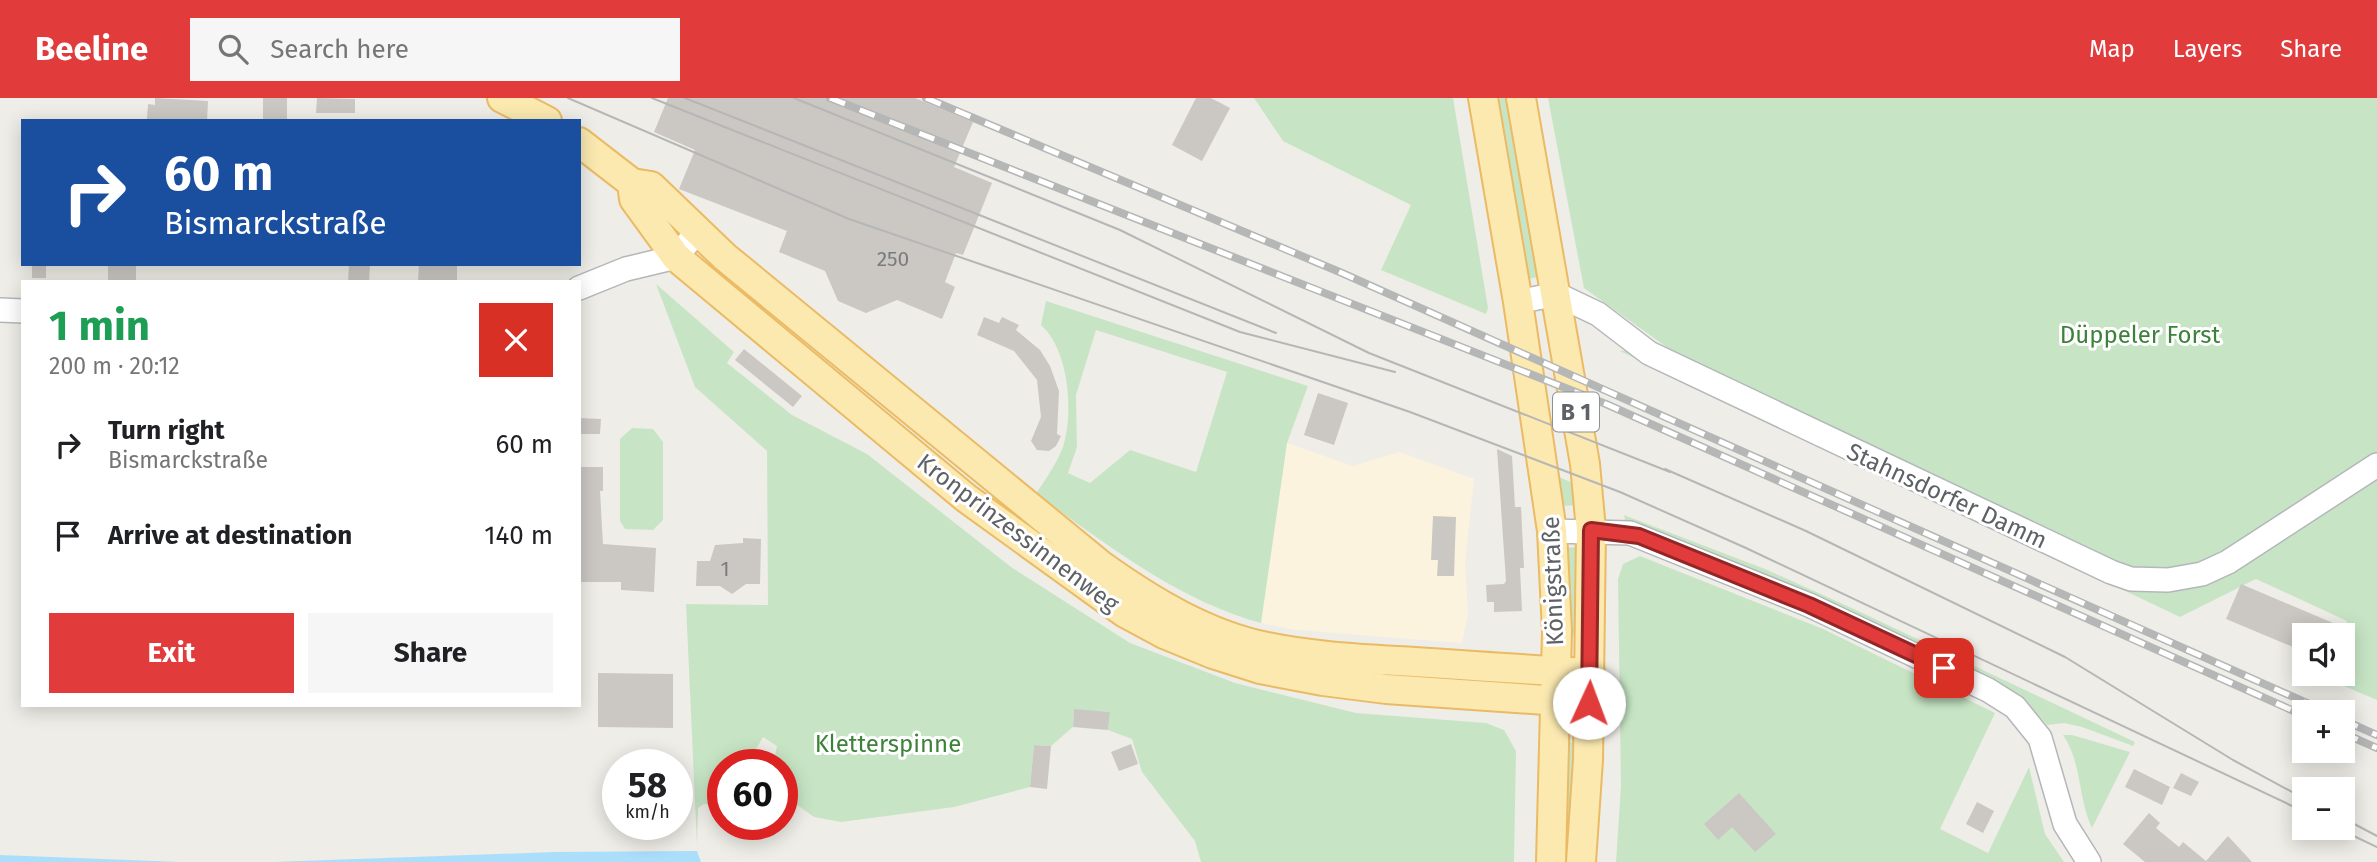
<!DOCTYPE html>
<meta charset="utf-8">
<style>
:root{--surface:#fff;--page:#f6f6f6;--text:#202124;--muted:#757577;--accent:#e13b3b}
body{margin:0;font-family:"Fira Sans",sans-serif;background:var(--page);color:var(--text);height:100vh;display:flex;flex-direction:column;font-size:26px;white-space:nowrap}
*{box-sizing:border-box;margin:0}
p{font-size:23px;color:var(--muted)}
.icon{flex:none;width:38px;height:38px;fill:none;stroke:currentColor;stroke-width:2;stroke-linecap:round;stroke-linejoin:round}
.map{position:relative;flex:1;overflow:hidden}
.details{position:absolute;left:21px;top:182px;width:560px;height:427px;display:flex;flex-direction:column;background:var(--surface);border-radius:0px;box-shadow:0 4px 18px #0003}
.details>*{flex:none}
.guide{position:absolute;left:21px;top:21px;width:560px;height:147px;border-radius:0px;box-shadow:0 4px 18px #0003;background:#1a4fa0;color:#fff;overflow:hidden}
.buttons{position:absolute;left:2292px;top:525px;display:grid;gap:14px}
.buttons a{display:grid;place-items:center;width:63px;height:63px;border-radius:0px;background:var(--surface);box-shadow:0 4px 18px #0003;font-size:35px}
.speed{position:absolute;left:602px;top:651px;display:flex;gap:14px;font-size:35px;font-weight:700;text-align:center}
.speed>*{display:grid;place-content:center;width:91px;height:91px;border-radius:50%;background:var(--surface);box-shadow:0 4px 18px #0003;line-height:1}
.speed small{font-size:18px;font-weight:400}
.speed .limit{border:10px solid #d22;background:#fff;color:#111}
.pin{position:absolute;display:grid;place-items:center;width:60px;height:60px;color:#fff;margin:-30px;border-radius:14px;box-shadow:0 4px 10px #0006}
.me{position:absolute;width:77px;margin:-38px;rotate:2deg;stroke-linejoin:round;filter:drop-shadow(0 0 5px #0008)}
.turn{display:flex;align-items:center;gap:24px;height:147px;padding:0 28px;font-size:32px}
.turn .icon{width:91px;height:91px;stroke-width:2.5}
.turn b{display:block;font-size:49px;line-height:60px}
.round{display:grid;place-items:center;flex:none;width:74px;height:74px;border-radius:0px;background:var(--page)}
.overview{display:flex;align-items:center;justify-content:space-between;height:119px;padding:0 28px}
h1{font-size:42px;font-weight:700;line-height:52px;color:#1e9e55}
.button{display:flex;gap:14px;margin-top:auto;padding:14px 28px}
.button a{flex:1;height:80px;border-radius:0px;background:var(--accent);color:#fff;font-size:28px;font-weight:700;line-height:80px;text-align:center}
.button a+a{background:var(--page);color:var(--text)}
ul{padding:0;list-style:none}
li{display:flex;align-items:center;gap:21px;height:91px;padding:0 28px}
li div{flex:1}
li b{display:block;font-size:26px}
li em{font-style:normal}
header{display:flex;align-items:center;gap:42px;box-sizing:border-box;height:98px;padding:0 35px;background:var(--accent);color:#fff}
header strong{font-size:33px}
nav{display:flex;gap:38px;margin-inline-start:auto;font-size:24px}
.search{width:490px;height:63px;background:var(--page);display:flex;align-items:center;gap:18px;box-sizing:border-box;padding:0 24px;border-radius:0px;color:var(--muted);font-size:26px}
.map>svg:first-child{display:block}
</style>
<header>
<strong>Beeline</strong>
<div class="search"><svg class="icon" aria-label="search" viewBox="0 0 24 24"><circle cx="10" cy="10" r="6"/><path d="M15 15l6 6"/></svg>Search here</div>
<nav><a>Map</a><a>Layers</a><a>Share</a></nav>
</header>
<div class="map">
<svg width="2377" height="764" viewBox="0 0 2377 764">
<rect width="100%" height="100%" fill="#efede7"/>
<polygon fill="#fcf3df" points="1287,345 1353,368 1399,354 1474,381 1465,464 1468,515 1462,545 1296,532 1261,525"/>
<g fill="#c7e5c5" fill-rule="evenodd">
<polygon points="1254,0 1453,0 1488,210 1486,216 1381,172 1411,107 1283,43"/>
<polygon points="1491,0 1513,0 1544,178 1522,182"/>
<polygon points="1548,0 2377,0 2377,602 2325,580 2327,576 2343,576 2342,537 2347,523 2256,481 2180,519 1620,253 1668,250 1584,190"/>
<polygon points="656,186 734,254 727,265 792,317 867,356 1011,469 1130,545 1235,585 1356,615 1486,625 1504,632 1516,653 1514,764 1201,764 1195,743 1142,674 1132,641 1108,632 1110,614 1074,612 1073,629 1051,648 1034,647 1030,689 954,709 841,724 814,719 782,696 782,667 773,667 777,648 763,639 747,667 723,667 723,714 714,708 704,706 698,710 697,747 686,506 768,507 767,353 695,289"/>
<path d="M1046 203 1308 288 1287 345 1261 525C1175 501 1108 447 1036 396 1045 382 1057 365 1063 349 1074 314 1069 252 1041 227ZM1096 232 1227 274 1196 374 1130 352 1090 385 1068 375 1077 349 1076 297Z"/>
<polygon points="632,330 653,331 663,344 663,422 653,432 625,431 620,423 620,341"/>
<polygon points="1557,378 1577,387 1580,407 1561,408"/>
<path d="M1624 417 1765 471 1854 511 2135 644 2133 648 2082 629 2064 625 2047 627C2011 584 1958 566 1908 542 1815 498 1721 460 1625 422Z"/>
<polygon points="1578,449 1582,537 1566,538 1565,450"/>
<polygon points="1640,458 1823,531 1995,615 1940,731 1988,755 2029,669 2045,736 2064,764 1616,764 1621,688 1618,481 1623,466"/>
<path d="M2072 637 2130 654 2092 730C2078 701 2082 664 2063 637Z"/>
<polygon points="1562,644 1576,645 1567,764 1559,764"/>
</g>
<g fill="#abdefb">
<polygon points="697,753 701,764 273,764 555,754"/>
<polygon points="0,757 180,764 0,764"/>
</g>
<g fill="#cbc8c4">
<polygon points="155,0 208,3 207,23 147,21 148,6 155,7"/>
<rect x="263" y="0" width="24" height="23"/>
<polygon points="317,0 355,1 355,15 316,15"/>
<polygon points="668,0 915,0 973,24 954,69 992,85 963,157 956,155 945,184 955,189 942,221 897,202 866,215 838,203 825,173 779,154 787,133 679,91 695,52 654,34"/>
<polygon points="1196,0 1211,0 1230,10 1202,63 1172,47"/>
<rect x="32" y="166" width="14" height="14"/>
<rect x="108" y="166" width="28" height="18"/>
<polygon points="349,166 370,166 369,184 348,184"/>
<polygon points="419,166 457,166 457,184 418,184"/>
<polygon points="984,219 999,225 1002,219 1019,227 1016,232 1040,252 1050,268 1059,293 1057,336 1061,338 1056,348 1049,353 1037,352 1031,343 1041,319 1037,282 1014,253 977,237"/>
<polygon points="744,251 802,298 793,309 735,262"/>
<polygon points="1318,295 1348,305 1334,347 1304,337"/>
<polygon points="579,320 601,321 600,336 579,336"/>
<polygon points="1497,351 1512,358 1515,409 1521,409 1524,470 1520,470 1522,513 1494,514 1494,504 1487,504 1486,487 1504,486 1506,483"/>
<polygon points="579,369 603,369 603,393 600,393 603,446 656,450 654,494 621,492 621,484 579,484"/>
<polygon points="1433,418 1456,419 1454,478 1437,478 1438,462 1431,462"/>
<polygon points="743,440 761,441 760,486 746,486 732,496 720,488 696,488 697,463 710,463 715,447 743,445"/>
<polygon points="2241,486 2333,525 2328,537 2305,537 2305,554 2226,521"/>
<polygon points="598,575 673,576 673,630 598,629"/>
<polygon points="1074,611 1110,614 1108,632 1073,629"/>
<polygon points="1131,646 1138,666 1119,673 1111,654"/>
<polygon points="1034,647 1051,648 1047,691 1030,689"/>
<polygon points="2134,671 2170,689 2162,707 2125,689"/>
<polygon points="2181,675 2199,684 2191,698 2173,690"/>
<polygon points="1739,695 1776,736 1755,754 1732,729 1718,742 1704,726"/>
<polygon points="1977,704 1994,713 1983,735 1966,726"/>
<polygon points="2149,715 2160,725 2156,730 2179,749 2183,744 2206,763 2228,738 2252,764 2145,764 2123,746"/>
</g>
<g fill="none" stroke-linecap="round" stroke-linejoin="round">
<g stroke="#b4b7ba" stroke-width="26">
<g id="minor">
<polyline points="579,190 626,171 676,159 697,134"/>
<polyline points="1518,204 1556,196 1598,216 1649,255 2111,474 2131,481 2168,482 2202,476 2228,464 2377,367"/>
<polyline points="0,212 23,213"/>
<polyline points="1552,433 1630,435 1809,507 1988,592 2015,609 2040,640 2065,726 2089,764"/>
</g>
</g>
<g stroke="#ebba64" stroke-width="32">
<g id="major">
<polyline points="502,0 547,23"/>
<polyline points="1483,0 1518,204 1552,433 1557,533 1551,764"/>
<polyline points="1521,0 1585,366 1591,432 1588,662 1581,764"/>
<path d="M579 44 632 85 651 88 725 159 1102 468C1151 503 1207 537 1267 549 1315 559 1366 561 1415 564 1473 568 1532 572 1590 575"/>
<polyline points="632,85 634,101 676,159 966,400 1125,515 1164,536 1213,556 1260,571 1323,583 1386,591 1589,605"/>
</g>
</g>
<use href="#minor" stroke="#fff" stroke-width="23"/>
<use href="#major" stroke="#fbe9b0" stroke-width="28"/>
<g stroke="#b5b6b6" stroke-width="2">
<polyline points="568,0 849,121 1410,314 1620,394 1746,450 2305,714"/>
<polyline points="652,0 1240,234 1395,274"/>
<polyline points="685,0 1276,235"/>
<polyline points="794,0 1120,132 1369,255 1670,374 1665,371 1806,433 2065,559 2233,662 2305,701"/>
<polyline points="2343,720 2377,738"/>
<polyline points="2337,730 2377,749"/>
</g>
<g stroke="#b5b6b6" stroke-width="8">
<g id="rail">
<polyline points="830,0 1606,306 2305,618"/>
<polyline points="926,0 1342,175 2327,614"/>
<polyline points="2343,622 2377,637"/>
<polyline points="2343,635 2377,650"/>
</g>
</g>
<use href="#rail" stroke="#fff" stroke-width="5" stroke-dasharray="16" stroke-linecap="butt"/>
</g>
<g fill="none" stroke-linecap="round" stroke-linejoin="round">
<g stroke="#922626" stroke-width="18">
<polyline id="route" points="1589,605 1591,432 1639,438 1809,507 1944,570"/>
</g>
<use href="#route" stroke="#e13b3b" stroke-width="12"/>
</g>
<g text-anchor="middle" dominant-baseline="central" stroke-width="6" stroke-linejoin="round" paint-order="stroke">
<g font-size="21" fill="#797c7e">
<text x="893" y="161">250</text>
<text x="725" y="471">1</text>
</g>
<rect fill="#fff" stroke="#8e9194" stroke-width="2" x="1553" y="294.5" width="46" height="39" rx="5"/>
<g font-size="23" font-weight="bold" fill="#5e6266">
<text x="1576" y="314">B 1</text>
</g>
<g font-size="24" fill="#3c8239" stroke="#fff">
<text x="2140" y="237">Düppeler Forst</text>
<text x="888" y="646">Kletterspinne</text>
</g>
<g font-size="24" fill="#5e6266" stroke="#fff">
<text transform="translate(1947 398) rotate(25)">Stahnsdorfer Damm</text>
<text transform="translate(1018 435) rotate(37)">Kronprinzessinnenweg</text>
<text transform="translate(1553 483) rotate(-92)">Königstraße</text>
</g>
</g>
</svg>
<div class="buttons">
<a><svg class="icon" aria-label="sound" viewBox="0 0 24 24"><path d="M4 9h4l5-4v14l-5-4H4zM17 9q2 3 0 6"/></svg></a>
<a>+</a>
<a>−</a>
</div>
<div class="speed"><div>58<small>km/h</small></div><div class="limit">60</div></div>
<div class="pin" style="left:1944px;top:570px;background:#d93025"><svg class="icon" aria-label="arrive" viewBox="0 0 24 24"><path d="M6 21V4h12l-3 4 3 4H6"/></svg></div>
<svg class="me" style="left:1589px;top:605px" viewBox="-20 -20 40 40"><circle r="19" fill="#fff"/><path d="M0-13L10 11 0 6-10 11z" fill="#e13b3b"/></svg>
<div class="guide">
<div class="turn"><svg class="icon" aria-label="right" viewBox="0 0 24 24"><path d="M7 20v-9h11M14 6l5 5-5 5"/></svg><div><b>60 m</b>Bismarckstraße</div></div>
</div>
<section class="details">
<div class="overview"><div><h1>1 min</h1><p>200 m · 20:12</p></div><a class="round" style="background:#d93025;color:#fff"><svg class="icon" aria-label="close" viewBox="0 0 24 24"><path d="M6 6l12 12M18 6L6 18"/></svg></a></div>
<ul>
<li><svg class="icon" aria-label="right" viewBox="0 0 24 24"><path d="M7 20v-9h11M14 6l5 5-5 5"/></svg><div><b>Turn right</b><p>Bismarckstraße</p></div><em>60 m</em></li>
<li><svg class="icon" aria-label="arrive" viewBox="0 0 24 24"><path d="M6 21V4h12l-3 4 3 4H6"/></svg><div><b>Arrive at destination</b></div><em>140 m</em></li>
</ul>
<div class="button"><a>Exit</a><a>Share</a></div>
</section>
</div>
